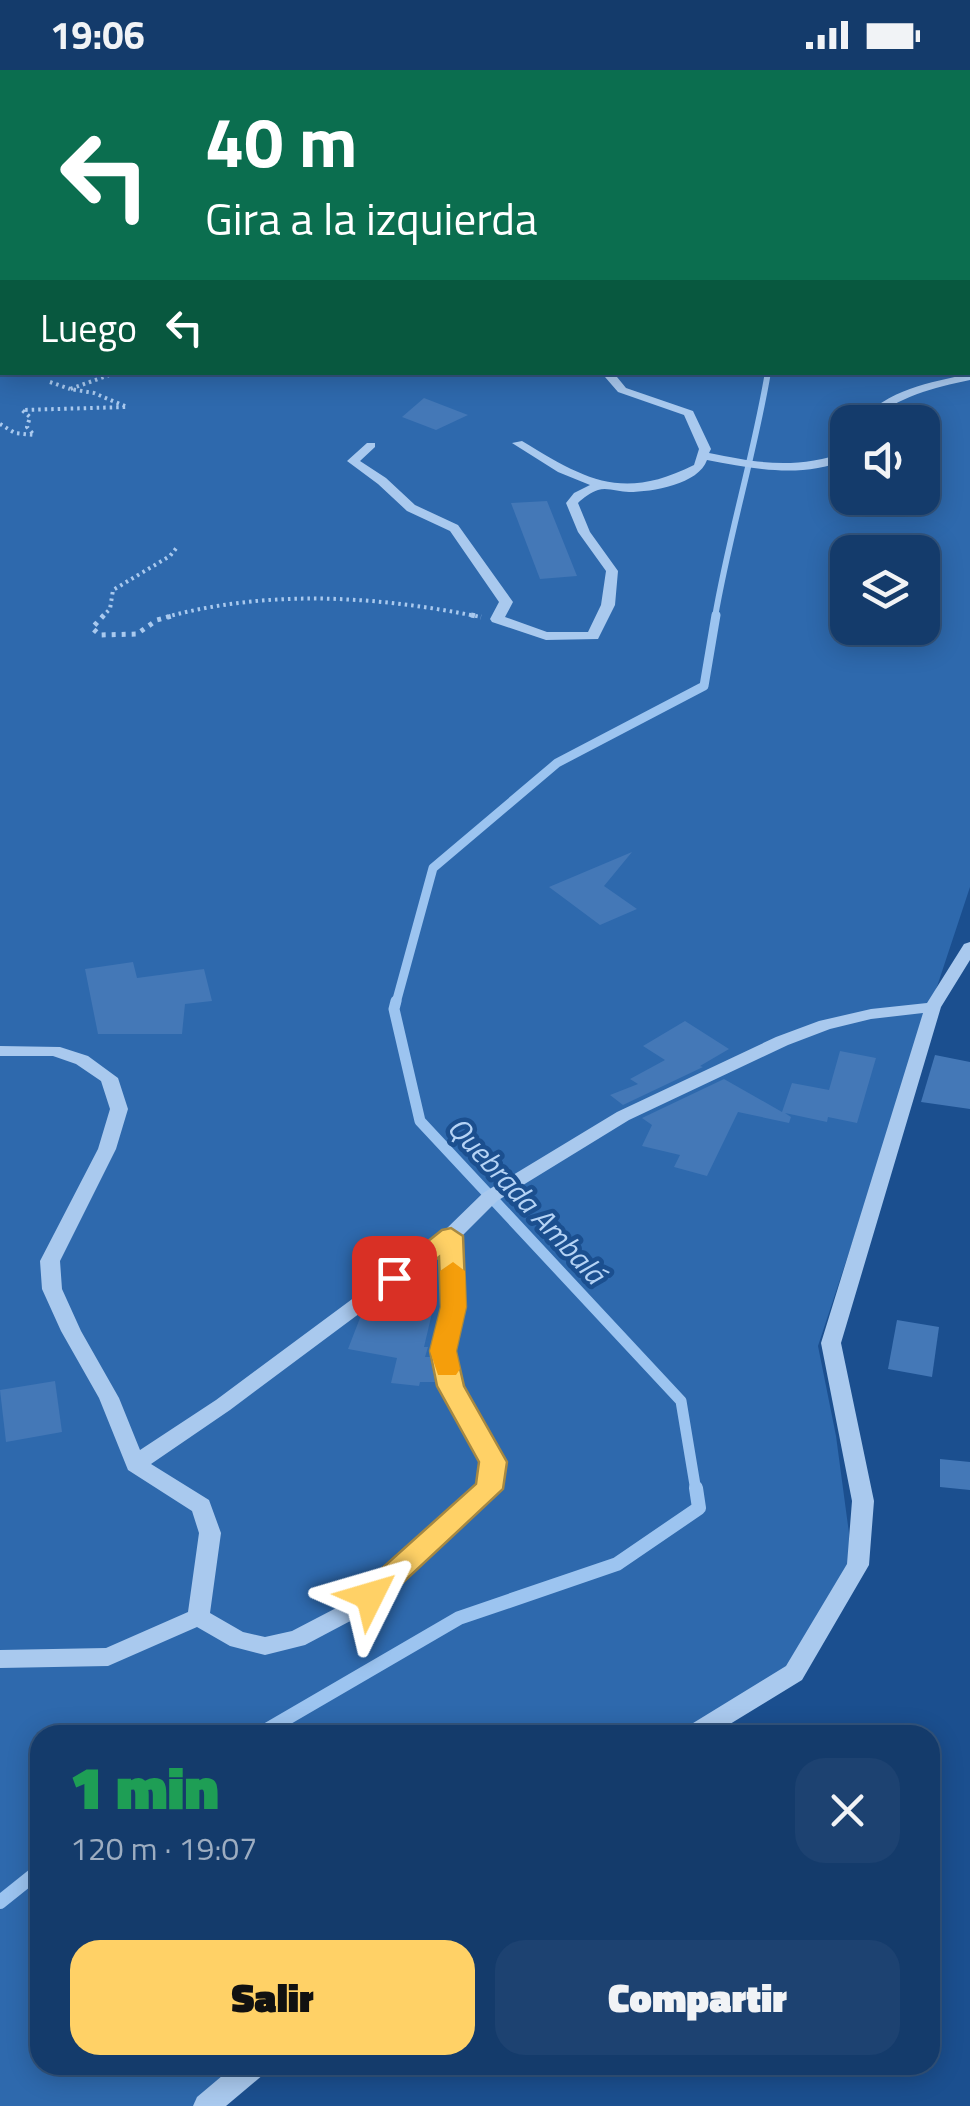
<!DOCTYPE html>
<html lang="es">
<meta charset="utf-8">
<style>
:root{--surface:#143b6b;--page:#1d4271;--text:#f1f3f6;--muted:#9dadc1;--line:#33557e;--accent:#ffd166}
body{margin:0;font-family:"Titillium Web",sans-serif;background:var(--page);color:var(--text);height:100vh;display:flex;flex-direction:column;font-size:38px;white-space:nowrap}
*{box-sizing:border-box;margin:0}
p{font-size:32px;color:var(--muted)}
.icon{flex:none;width:55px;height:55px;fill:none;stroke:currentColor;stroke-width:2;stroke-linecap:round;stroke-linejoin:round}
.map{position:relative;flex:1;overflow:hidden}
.side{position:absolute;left:30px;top:1655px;width:910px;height:350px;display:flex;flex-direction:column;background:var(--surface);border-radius:30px;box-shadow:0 5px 25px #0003,0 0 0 2px var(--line)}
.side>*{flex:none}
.top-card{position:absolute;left:0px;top:0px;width:970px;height:305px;box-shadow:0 5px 25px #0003,0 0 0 2px var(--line);background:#0b6e4f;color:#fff;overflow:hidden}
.buttons{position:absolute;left:830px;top:335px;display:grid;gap:20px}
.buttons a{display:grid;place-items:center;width:110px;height:110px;border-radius:20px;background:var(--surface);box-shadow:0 5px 25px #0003,0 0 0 2px var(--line);font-size:50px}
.pin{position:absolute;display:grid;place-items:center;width:85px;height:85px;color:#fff;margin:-42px;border-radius:20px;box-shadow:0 5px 15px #0006}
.me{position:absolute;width:110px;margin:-55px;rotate:50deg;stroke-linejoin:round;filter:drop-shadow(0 0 8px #0008)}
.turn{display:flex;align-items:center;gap:35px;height:210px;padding:0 40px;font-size:45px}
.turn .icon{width:130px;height:130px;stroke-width:2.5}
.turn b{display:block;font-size:70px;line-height:85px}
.then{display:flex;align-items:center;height:95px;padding:0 40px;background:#0003;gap:20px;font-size:38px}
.round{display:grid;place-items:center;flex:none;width:105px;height:105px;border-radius:30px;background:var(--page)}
.summary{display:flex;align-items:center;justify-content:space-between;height:170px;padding:0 40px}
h1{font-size:60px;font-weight:800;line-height:75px;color:#1e9e55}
.button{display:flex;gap:20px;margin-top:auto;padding:20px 40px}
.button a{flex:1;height:115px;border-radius:30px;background:var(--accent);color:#111;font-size:40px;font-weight:800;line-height:115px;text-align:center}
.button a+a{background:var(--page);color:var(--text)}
.status{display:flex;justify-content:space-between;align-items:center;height:70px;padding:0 50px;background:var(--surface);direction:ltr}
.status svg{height:28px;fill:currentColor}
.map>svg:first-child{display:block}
</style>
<div class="status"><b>19:06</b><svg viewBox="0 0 49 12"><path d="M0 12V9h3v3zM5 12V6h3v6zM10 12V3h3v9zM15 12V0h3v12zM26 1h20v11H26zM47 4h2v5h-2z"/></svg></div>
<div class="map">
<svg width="970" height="2036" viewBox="0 0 970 2036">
<rect width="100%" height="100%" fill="#1b4f8f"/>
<path fill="#2e69ad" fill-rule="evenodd" d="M0 0H970V817L818 1276 836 1366 853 1493 794 1603 693 1665H40V1995H255L206 2036H0ZM2 2H968V302H2ZM848 352H922V428H848ZM848 482H922V558H848Z"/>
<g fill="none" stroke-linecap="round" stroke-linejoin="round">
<polyline stroke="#9cc4f0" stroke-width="5" points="897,2 908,0"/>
<path stroke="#9cc4f0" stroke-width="6" d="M715 547C729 465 754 385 768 302"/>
<polyline stroke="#9cc4f0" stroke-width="9" points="396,933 433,798 557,693 704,616 716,545"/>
<polyline stroke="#9cc4f0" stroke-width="11" points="396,931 394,939 420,1051 681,1331 696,1421"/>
<g stroke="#9cc4f0" stroke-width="14">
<polyline points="258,1665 459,1548 617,1494 699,1438 696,1418"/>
<polyline points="0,1832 40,1800"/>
</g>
</g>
<g fill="#4478b7">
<polygon points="424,328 468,345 436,360 402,347"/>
<polygon points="547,431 577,506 540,509 511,433"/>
<polygon points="632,782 604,816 637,839 600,855 549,817"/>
<polygon points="133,892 137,908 204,899 212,931 185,934 182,964 98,964 85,899"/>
<polygon points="685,951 729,979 700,996 703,997 623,1035 610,1025 638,1014 630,1009 665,990 643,976"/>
<polygon points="840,981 876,988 857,1053 828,1047 827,1052 785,1043 791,1047 789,1053 738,1042 707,1106 674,1097 680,1085 642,1076 652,1055 642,1048 724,1009 782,1042 792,1013 829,1020"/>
<polygon points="935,985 970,992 970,1039 921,1032"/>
<polygon points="372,1239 406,1245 407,1241 432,1243 424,1277 428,1277 425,1287 430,1287 435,1312 420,1312 419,1316 391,1313 397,1288 348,1279 360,1248"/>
<polygon points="897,1250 939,1257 932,1307 888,1299"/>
<polygon points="55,1311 62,1362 6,1372 0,1320"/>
<polygon points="940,1389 970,1392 970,1420 940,1417"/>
</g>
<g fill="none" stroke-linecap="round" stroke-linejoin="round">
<g stroke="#a9c9ee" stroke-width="4" stroke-dasharray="2.5 4" stroke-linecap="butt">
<polyline points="171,302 228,302"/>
<polyline points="50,312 70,319"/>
<polyline points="0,354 15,363 34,365 27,357 30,347 22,340 127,337 94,323 70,319 118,302"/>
<polyline points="102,547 110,539 113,520 170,486 178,476"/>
<path d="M166 547C270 519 377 526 481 547"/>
</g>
<g stroke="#a9c9ee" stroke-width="5" stroke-dasharray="4 6" stroke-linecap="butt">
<polyline points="104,545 92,558 100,565 137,564 157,550 176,545"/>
<polyline points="471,545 481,547"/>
</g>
<g fill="#a9c9ee" fill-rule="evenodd">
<path d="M606 302H617V307L626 318 693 341 711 379 709 383C763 394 795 399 848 382V389C801 409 755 399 707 390 699 414 652 422 629 422 619 422 607 417 598 420 591 422 583 428 578 433L590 462 618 501 615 535 598 569 546 570 492 552 490 549 499 532 450 461 407 441 378 414 347 391 367 373H375V377L360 391 386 408 415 435 458 455 513 532 505 547 547 562H588L601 535 606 501 578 462 566 433 574 423 590 415 558 402 512 373 522 371C586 410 622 431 694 395L699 379 684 345 618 322 605 307Z"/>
<path d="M970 304V310C933 318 898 326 870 352H858C888 320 929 312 970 304Z"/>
<path d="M970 872V890L941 937 841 1273 874 1431 869 1495 802 1610 712 1665H681L685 1658 786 1596 847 1494 852 1431 821 1273 923 943 871 949 830 959 788 975 629 1050 497 1131 460 1168 463 1237 453 1281 460 1316 503 1392 496 1425 399 1515 356 1548 305 1575 265 1585 230 1576 197 1557 108 1596 0 1598V1580L106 1578 188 1542 199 1463 192 1441 128 1400 99 1328 61 1261 42 1219 40 1191 98 1079 110 1039 101 1011 76 994 53 986H0V976L60 977 88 986 118 1008 128 1039 116 1079 60 1191 62 1219 81 1261 119 1328 140 1380 216 1330 444 1161 483 1123 617 1042 776 967 819 951 871 939 927 933 964 874ZM442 1182 443 1237 433 1281 440 1316 483 1392 479 1416 383 1503 340 1536 292 1561 265 1567 243 1562 210 1543 221 1463 209 1430 151 1394 230 1340Z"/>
<polygon points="235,1995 268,1995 264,2004 226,2036 193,2036 197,2027"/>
</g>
</g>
<polygon fill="#ffd166" stroke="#a68842" stroke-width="2.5" points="451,1158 463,1166 466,1237 456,1281 464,1316 507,1392 503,1419 380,1534 370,1537 360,1534 355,1526 360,1518 476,1414 479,1392 437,1316 430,1281 441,1237 439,1187 403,1214 385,1214 382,1208 442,1160"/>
<polygon fill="#f59e0b" points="453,1192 465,1201 466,1237 456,1281 460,1299 456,1305 438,1305 430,1281 441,1237 440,1201"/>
<g text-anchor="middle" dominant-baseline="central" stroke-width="9" stroke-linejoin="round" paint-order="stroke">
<g font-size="30" font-style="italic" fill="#b5d3f5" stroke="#1b4f8f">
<text transform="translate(527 1130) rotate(47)">Quebrada Ambalá</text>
</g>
</g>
</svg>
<div class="buttons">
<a><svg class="icon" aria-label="sound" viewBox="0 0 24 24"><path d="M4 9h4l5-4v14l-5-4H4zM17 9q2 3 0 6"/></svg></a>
<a><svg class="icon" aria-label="layers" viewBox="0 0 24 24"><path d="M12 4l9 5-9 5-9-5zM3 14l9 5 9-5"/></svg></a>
</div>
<div class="pin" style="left:394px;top:1208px;background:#d93025"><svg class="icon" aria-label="arrive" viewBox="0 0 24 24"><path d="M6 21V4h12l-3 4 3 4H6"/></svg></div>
<svg class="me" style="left:370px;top:1526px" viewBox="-20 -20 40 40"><path d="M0-17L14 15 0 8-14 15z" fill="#ffd166" stroke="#fff" stroke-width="4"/></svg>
<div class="top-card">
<div class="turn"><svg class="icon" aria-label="left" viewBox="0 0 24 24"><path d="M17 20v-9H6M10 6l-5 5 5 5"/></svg><div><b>40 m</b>Gira a la izquierda</div></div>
<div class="then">Luego<svg class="icon" aria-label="left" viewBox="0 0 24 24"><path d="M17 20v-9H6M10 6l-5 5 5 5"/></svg></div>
</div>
<section class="side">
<div class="summary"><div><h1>1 min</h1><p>120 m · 19:07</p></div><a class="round"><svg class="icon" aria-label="close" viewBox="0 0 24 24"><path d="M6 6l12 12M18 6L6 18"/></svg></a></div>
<div class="button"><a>Salir</a><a>Compartir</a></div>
</section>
</div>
